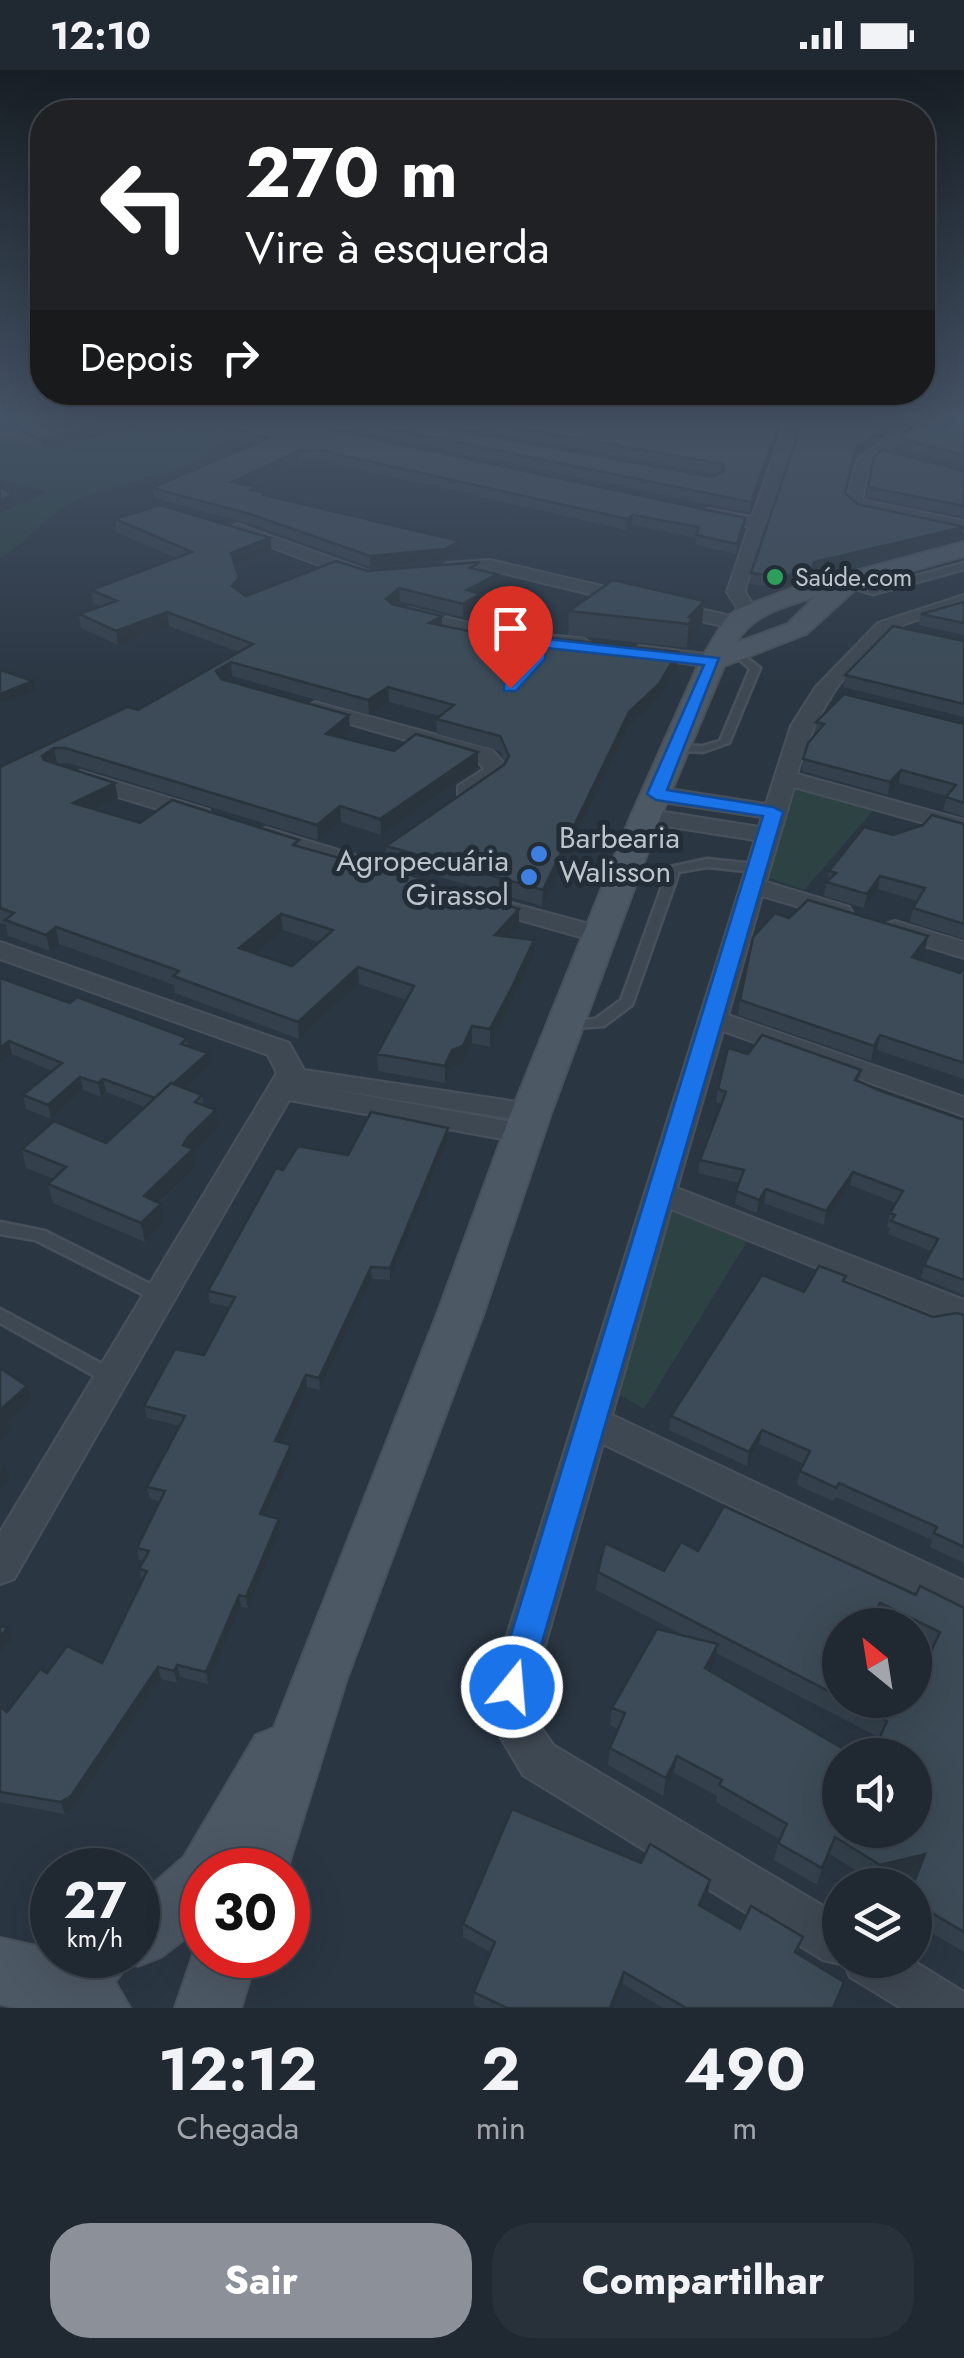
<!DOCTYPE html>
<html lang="pt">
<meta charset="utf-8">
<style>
:root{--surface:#202832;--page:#28303a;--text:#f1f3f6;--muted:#a2a6ac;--line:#3d444d;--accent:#8c9099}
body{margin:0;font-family:Jost,sans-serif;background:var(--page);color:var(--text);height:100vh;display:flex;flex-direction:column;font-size:38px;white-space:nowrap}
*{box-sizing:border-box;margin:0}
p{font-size:32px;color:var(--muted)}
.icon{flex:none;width:55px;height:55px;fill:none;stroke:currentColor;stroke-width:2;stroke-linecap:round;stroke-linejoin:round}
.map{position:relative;height:1938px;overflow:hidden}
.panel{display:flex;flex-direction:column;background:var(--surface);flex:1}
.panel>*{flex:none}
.hud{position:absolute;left:30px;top:30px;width:905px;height:305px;border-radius:40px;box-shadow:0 10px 40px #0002,0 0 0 2px var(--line);background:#202124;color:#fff;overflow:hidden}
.needle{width:65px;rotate:330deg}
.buttons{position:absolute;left:822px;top:1538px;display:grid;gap:20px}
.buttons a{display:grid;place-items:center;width:110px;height:110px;border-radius:50%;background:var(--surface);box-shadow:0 10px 40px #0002,0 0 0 2px var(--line);font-size:50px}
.speed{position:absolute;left:30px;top:1778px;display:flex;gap:20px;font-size:50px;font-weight:700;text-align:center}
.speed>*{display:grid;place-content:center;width:130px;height:130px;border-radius:50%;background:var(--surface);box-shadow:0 10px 40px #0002,0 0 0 2px var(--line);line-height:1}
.speed small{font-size:25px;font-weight:400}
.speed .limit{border:15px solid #d22;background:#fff;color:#111}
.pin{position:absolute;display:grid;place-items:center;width:85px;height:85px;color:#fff;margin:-102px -42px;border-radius:50% 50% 50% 0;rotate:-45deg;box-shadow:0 0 10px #0007}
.pin .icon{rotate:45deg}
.me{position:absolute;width:110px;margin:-55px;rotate:17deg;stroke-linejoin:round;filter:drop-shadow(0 0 8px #0008)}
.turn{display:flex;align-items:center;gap:35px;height:210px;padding:0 50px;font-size:45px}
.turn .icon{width:130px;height:130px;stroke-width:2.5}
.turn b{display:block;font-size:70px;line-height:85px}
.then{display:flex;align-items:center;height:95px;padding:0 50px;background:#0003;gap:20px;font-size:38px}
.eta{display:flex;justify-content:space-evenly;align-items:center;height:170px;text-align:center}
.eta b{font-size:60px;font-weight:700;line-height:70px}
.primary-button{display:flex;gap:20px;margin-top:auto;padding:20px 50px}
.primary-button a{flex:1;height:115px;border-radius:40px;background:var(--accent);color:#fff;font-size:40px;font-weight:700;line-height:115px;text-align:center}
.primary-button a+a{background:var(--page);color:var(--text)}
.status{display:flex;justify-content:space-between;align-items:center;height:70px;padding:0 50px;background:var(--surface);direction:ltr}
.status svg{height:28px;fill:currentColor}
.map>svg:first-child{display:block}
</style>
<div class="status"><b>12:10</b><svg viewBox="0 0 49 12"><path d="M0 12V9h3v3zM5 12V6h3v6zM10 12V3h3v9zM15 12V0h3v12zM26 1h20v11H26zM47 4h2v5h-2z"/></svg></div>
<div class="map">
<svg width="964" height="1938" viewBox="0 0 964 1938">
<rect width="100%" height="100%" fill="#2a3642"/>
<g fill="#2c4243">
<path d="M91 349 151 364 185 357 230 367C184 414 112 406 60 440 38 454 23 475 0 488V443L47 422 0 410V356Z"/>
<polygon points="802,717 878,735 804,820 764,806 795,718"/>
<polygon points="672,1138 750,1167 644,1339 614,1322 662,1142"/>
</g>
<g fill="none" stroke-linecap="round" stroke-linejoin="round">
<g stroke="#48515b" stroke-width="5">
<g id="service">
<polygon points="964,493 964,499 873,524 844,515 848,512 873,518"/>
<polygon points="738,581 760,598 729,673 703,682 671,680 671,676 675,675 703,676 720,671 750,599 733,584"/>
<polygon points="707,789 755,794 761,798 755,802 707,797 679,802 632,935 604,956 561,959 559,956 561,953 595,949 621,930 668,800 670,797"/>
<polygon points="0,1152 45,1161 166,1222 168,1226 166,1230 160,1232 154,1230 35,1170 0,1164"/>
<polygon points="0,1239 119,1303 122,1308 119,1313 113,1315 107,1313 0,1253"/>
</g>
</g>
<g stroke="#48515b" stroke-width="4">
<g id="minor">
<polygon points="340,349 359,349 334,361 357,368 357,374 314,362"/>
<polygon points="787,349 801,349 746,515 745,522 758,543 749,548 743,547 727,522 749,457 700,444 708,439 752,447"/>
<polygon points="909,350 921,353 869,395 862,430 964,451 964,461 856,441 846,431 857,390"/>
<polygon points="237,454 371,502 374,506 359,510 231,462 229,459"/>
<polygon points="490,490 735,547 744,553 735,559 490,500 447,503 438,498 447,493"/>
<path d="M964 525V536C942 544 909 549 890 562 842 598 813 649 797 704L964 750V764L794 717 766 812 849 837 852 842 840 849 762 826 728 945 964 1027V1046L723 961 677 1118 964 1230V1257L671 1139 612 1345 964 1511V1548L603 1374 533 1617 542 1659 553 1675 840 1846V1890H912L964 1922V1938H901L850 1907 845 1895 823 1890 523 1705 501 1668 491 1617 755 770 646 753 635 746 646 739 759 757 762 747 656 731 645 724 656 717 766 734 791 656 815 618 878 553Z"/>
<path d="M409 538 504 562 583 568 592 574 583 580 547 577C550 593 525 618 510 624L500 618 529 585 528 575 504 574 403 547V539Z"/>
<polygon points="640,576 713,585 723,591 713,597 633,586 631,582"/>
<polygon points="315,632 492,680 506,695 505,702 474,726 458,726 458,716 484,699 476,690 308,642 305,638"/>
<polygon points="80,701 209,740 212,745 201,752 72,713 69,708"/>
<polygon points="266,758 400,799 404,804 392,811 258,770 258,760"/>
<polygon points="486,826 611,860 615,865 602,873 477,838 474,833"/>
<polygon points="895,851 964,872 964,888 886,864 882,859 886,854"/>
<polygon points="0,872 289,973 304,1000 531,1034 546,1043 531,1052 319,1017 534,1056 539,1063 534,1070 524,1073 289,1030 14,1509 0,1514 0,1462 277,1003 268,985 0,889"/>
</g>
</g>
<g stroke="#48515b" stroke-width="4">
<g id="secondary">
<path d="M964 472V486L860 515 806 564 724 596 661 746 551 1043 484 1242 347 1608 287 1800H202V1856L161 1887 138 1896 129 1892 115 1912 130 1938H19L0 1934V1868L45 1878 52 1875V1885H138V1827L184 1787 256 1665 274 1658 438 1242 511 1043 631 746 700 591 726 548 740 538 793 518ZM815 527 788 554 736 573C752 544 785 536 815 527Z"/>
<polygon points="201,1862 202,1885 257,1885 241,1938 175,1938"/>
</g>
</g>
<use href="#service" fill="#3e4852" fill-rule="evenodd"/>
<use href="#minor" fill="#3e4852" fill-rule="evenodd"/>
<use href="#secondary" fill="#4c5864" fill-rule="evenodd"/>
</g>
<g fill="#34404b" fill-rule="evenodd">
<polygon points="0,349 333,349 318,357 745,448 744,459 736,484 695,475 696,468 632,455 626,460 319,390 298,391 247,415 256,417 256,421 268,426 459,482 445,490 370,497 251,454 154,428 152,418 254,374 167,352 42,378 0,360"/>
<polygon points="412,349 687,349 708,354 783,349 750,443 347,359 347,350 713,407 719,404"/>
<polygon points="803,349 910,349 855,387 846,424 857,434 964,457 962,468 812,503 810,510 781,518 750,514 751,503"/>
<polygon points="917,349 964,349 964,395 897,378 899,368 919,351"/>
<polygon points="874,387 964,401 964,447 866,427"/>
<path d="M115 449 272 481 235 495 240 522 246 526 368 501 480 500 497 504 496 517 480 526V537L463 547 400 531 396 535 442 546V556L525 579 503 607 508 613 678 582 677 597 658 629 629 657 542 836 387 792 386 776 505 693 500 681 437 664 436 649 440 646 389 632 369 645 232 606 225 610 350 660 341 667 394 681 478 682V697L381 765 341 752 318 770 68 693 55 694 118 728 94 739 140 753 299 776 519 839V855L509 867 534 870V886L490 977 472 973 463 994 453 997 445 1013 378 1001 377 984 406 930 359 914 299 969 175 923 174 915 59 874 50 881 8 866 6 855 0 853V697L138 640 239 582 169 556 118 575 81 558 79 544 101 537 93 533 91 520 177 488 116 462ZM283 860 319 872 292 896 255 883Z"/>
<polygon points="704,531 702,555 692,566 691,572 687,578 568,565 569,541"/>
<polygon points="964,532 964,565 919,555 921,544"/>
<polygon points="964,571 964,647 843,617 845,605"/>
<polygon points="816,652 964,654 964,747 943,740 947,726 899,713 888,725 802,701 803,689 815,665"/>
<polygon points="964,754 964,869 910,852 913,838 917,831 878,819 864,838 824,826 829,801 893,765"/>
<polygon points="789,848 928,866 925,880 918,889 960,903 964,897 964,1009 877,980 871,991 738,945 740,930"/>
<polygon points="0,908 70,933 187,968 188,976 210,996 185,1018 202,1025 204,1035 216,1040 219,1058 194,1082 196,1097 160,1133 164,1153 145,1172 53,1133 48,1114 54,1109 26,1098 22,1079 106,1073 145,1037 106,1022 101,1027 83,1020 51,1049 26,1039 23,1025 52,1001 12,984 0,994"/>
<polygon points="748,984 861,1000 859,1011 881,1021 964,1050 964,1225 921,1208 924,1195 931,1181 888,1164 890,1158 887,1157 890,1143 896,1133 850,1115 824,1155 764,1133 757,1143 735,1134 739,1113 698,1103 700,1090 722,1034 716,1032 718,1019"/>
<polygon points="448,1070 390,1210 372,1209 320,1320 307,1317 281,1373 291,1375 292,1387 266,1446 281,1461 248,1538 241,1537 208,1614 180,1607 177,1613 161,1609 74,1738 65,1744 0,1732 0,1637 7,1642 47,1603 102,1593 142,1511 139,1499 144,1491 139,1490 137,1478 160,1432 150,1429 147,1417 180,1356 147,1348 144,1336 204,1285 229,1237 210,1233 208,1221 283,1100 348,1085"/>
<polygon points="846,1206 845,1212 933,1247 964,1245 964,1493 930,1477 932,1470 836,1427 833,1431 797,1415 800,1401 804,1394 759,1374 747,1396 669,1360 671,1346 804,1222"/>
<path d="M698 1481 916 1525 964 1538V1882L915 1853V1815L919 1801 874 1812 830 1784 817 1815 774 1790 779 1769 716 1732 717 1726 674 1703 663 1726 608 1695 610 1678 618 1659 610 1655 612 1638 685 1566 596 1520 598 1502 664 1501ZM875 1550 885 1555H915V1570L932 1578 916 1614 915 1630H840V1555ZM716 1583 880 1668 840 1760 710 1601 715 1592Z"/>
<polygon points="708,1823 702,1837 740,1859 803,1867 797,1883 834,1938 663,1938 623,1914 613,1938 480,1938 474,1935 474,1922 490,1882 463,1867 463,1854"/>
</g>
<g fill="#2a343d">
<polygon points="134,349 166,349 167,352 42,378 40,369"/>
<polygon points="315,349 333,349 310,361 310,351"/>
<polygon points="781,349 783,349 750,443 751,432"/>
<polygon points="897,349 910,349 855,387 843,434 856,377"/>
<polygon points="298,381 298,391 233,422 232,412"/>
<polygon points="12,425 14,435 0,441 0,430"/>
<polygon points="633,445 632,455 626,460 627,449"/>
<polygon points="745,448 744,459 736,484 737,474"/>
<polygon points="964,457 962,468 812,503 810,510 781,518 783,507 814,492"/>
<polygon points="270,468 272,481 232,496 231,483"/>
<polygon points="459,471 459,482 445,490 370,497 370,486"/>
<polygon points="497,504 496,517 480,526 480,537 463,547 463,534 467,520"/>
<polygon points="239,508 240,521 233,530 232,516"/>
<polygon points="399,518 400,531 387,542 386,529"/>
<polygon points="704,531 702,555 692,566 691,572 687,578 689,547"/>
<polygon points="167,542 169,556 118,575 116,561"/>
<polygon points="442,546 442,560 429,553"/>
<polygon points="525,565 525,579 497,616 497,601"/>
<polygon points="678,582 677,597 658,629 629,657 542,836 543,820 629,642"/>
<polygon points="231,592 232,606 217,615 216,601"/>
<polygon points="33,611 35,620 0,633 0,624"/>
<polygon points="388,617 389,632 369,645 368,630"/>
<polygon points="349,645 350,660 327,679 326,664"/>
<polygon points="54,678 57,693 44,701 42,686"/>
<polygon points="478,682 478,697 381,765 380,749"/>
<polygon points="901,700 899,713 888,725 890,712"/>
<polygon points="115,713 118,728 75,748 73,733"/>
<polygon points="340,736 341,752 318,770 317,755"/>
<polygon points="880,806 878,819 864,838 867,824"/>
<polygon points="519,839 519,855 495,882 495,865"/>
<polygon points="281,844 283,860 241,895 239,878"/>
<polygon points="56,857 59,874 50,881 46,865"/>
<polygon points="928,866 925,880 910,901 912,887"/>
<polygon points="534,870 534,886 490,977 490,959"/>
<polygon points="358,897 359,914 299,969 298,952"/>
<polygon points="472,956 472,973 463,994 453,997 445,1013 445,996 452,980"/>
<polygon points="880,965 877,980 871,991 874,976"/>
<polygon points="9,971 12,984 0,994 0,978"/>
<polygon points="208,983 210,996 159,1042 157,1028"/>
<polygon points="80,1007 83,1020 51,1049 48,1035"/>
<polygon points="103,1009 106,1022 101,1027 98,1013"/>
<polygon points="216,1040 219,1058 194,1082 196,1097 147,1145 144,1126 187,1068"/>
<polygon points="448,1058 448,1070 390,1210 390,1198"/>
<polygon points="853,1102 850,1115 824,1155 826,1141"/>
<polygon points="766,1119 764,1133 757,1143 759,1130"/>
<polygon points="161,1134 164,1153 145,1172 141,1153"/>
<polygon points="371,1197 372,1209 320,1320 319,1308"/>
<polygon points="306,1305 307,1317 277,1383 275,1371"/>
<polygon points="27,1316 31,1330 7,1352 10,1363 0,1372 0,1340"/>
<polygon points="762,1360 759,1374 747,1396 749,1382"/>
<polygon points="291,1375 292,1387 261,1456 260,1444"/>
<polygon points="5,1393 9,1408 0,1421 0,1400"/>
<polygon points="279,1449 281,1461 248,1538 246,1527"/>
<polygon points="239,1525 241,1537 208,1614 206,1602"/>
<polygon points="880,1533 873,1555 869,1555"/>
<polygon points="8,1558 12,1570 0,1582 0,1566"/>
<polygon points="718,1574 715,1592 702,1615 705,1598"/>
<polygon points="177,1595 180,1607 177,1613 174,1601"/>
<polygon points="158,1597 161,1609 74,1738 65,1744 61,1732"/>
<polygon points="677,1686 674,1703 663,1726 666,1708"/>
<polygon points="835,1767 830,1784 817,1815 822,1798"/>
<polygon points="925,1784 919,1801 874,1812 880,1795"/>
<polygon points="710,1810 708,1823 696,1848 699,1835"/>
<polygon points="624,1902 623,1914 613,1938 610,1938"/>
</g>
<g fill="#3c4b57" stroke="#2a343d" stroke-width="2.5" fill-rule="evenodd">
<polygon points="0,349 134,349 40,369 0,351"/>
<polygon points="193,349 315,349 310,351 313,356 745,448 737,474 696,465 699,457 633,445 627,449 318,380 298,381 232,412 256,417 251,420 268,423 264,425 459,471 445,479 370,486 250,444 152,418 268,368"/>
<polygon points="349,349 393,349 713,407 724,401 723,394 465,349 687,349 708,354 713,349 781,349 751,432 347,350"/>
<polygon points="803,349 897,349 856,377 845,423 857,434 964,457 814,492 812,498 783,507 751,503"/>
<polygon points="922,349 964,349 964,385 899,368"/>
<polygon points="882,380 964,401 964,436 868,417 874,387"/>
<polygon points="0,416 12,425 0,430"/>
<path d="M160 435 270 468 231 483 239 508 232 516 246 526 336 491 368 501 480 492 470 498 497 504 467 520 480 524 463 534 399 518 386 529 392 534 442 546 429 553 519 571 525 565 497 601 508 613 538 593 551 568 678 582 659 614 629 642 543 820 386 776 504 695 509 686 500 666 436 649 454 635 388 617 368 630 231 592 216 601 221 609 349 645 326 664 394 681 416 664 478 682 380 749 340 736 317 755 65 678H54L42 686 44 690 115 713 73 733 140 753 172 730 299 770 293 775 357 793 362 790 519 839 495 865 534 870 512 917 490 959 472 956 463 976 452 980 445 996 377 984 414 916 358 897 298 952 173 906 179 901 56 857 46 865 5 850 14 843 0 838V697L127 637 138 640 253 574 167 542 116 561 79 544 117 531 91 520 192 482 115 449ZM281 844 333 860 292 896 239 878Z"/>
<polygon points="613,510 704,531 689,547 693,548 689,554 569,541"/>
<polygon points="964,532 964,553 921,544"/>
<polygon points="893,556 964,571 964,634 845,605"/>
<polygon points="0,600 33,611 0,624"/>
<polygon points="844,624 964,654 964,733 946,727 956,715 901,700 890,712 803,689 808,673 824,654 816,652"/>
<polygon points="932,745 964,754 964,854 913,838 925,818 880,806 867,824 826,812 836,803 829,801 864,757 893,765 923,755"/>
<polygon points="808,830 928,866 912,887 960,903 964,897 964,993 880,965 874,976 740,930 753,867 775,843 789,848"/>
<polygon points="0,908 70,933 77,927 187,968 181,974 208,983 173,1014 171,1013 155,1028 103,1009 98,1013 80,1007 48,1035 23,1025 62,993 9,971 0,978"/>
<polygon points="762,965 861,1000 855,1010 881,1021 964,1050 964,1210 924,1195 938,1169 891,1151 895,1145 890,1143 903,1121 853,1102 826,1141 766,1119 759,1130 736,1121 744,1100 700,1090 726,1022 718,1019 728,978 748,984"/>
<polygon points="171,1013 202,1025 195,1032 216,1040 187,1068 183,1075 193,1079 144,1126 161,1134 141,1153 48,1114 66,1097 22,1079 54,1051 106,1073"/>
<polygon points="371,1042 448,1058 390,1198 371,1197 319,1308 306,1305 275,1371 291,1375 260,1444 279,1449 246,1527 239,1525 206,1602 177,1595 174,1601 158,1597 71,1726 61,1732 0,1722 0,1637 7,1642 40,1599 47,1603 67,1576 102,1593 147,1501 139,1499 149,1481 137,1478 165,1421 147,1417 185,1346 144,1336 175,1279 204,1285 235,1227 208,1221 276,1098 283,1100 298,1076 348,1085"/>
<polygon points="819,1196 846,1206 843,1211 933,1247 957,1243 964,1245 964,1477 934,1463 937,1457 839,1413 836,1418 800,1401 810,1381 762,1360 749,1382 671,1346 762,1205 804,1222"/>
<polygon points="0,1298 27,1316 0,1340"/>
<polygon points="724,1436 916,1525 920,1516 964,1538 964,1862 915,1833 915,1815 913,1815 925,1784 880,1795 835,1767 822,1798 778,1773 787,1754 719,1715 722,1710 677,1686 666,1708 610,1678 625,1643 612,1638 657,1559 718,1574 705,1598 854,1685 840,1685 840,1760 915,1760 915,1685 872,1685 887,1651 846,1630 915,1630 915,1613 916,1614 940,1562 880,1533 869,1555 840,1555 840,1627 598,1502 605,1473 664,1501 681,1472 698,1481"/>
<polygon points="0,1556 8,1558 0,1566"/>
<polygon points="512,1739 641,1793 650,1774 710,1810 699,1835 740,1859 751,1836 803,1867 795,1882 844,1912 833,1938 686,1938 624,1902 610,1938 507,1938 474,1922 495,1872 463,1854"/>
</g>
<linearGradient id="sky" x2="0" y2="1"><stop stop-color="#171e24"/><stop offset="0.56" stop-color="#445265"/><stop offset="1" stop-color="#445265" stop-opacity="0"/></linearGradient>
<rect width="964" height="620" fill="url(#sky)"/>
<polygon fill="#1a73e8" stroke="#114b97" stroke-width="2.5" points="538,568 719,588 667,720 773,737 783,742 529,1617 524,1628 512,1633 500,1628 495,1617 763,746 656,730 647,724 704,595 546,578 545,589 516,621 504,621 504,614 531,585 530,572"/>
<circle fill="#2e9e5b" stroke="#232d37" stroke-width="4" cx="775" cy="507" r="10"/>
<g fill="#3f7fe0" stroke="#232d37" stroke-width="4">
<circle cx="539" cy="784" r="10"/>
<circle cx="529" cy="807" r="10"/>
</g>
<g text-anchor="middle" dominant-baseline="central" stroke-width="10" stroke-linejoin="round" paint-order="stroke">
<g font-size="25" fill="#bbc3cb" stroke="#232d37" text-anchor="start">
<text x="795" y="507">Saúde.com</text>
</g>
<g font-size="30" fill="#bbc3cb" stroke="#232d37" text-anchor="start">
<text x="559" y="767">Barbearia<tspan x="559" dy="34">Walisson</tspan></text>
<text x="509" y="790" text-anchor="end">Agropecuária<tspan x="509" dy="34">Girassol</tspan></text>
</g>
</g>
</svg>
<div class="buttons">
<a><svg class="needle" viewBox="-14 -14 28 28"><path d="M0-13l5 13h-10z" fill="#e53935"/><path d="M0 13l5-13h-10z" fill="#a2a6ac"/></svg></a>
<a><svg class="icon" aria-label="sound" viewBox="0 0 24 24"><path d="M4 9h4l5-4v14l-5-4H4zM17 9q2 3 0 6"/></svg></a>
<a><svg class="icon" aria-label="layers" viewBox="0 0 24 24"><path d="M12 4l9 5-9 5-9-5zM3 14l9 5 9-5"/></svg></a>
</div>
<div class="speed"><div>27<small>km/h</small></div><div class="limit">30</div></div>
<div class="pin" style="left:510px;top:618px;background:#d93025"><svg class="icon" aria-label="arrive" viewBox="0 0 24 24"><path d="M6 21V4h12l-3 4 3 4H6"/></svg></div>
<svg class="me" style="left:512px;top:1617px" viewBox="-20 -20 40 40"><circle r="17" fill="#1a73e8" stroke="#fff" stroke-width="3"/><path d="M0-11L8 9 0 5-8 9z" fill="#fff"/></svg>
<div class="hud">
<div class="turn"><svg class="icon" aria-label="left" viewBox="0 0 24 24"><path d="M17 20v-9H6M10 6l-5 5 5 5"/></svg><div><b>270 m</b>Vire à esquerda</div></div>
<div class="then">Depois<svg class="icon" aria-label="right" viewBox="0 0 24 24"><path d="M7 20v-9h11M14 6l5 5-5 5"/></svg></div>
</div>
</div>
<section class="panel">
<div class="eta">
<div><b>12:12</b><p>Chegada</p></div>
<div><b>2</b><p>min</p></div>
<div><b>490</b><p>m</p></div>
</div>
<div class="primary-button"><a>Sair</a><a>Compartilhar</a></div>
</section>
